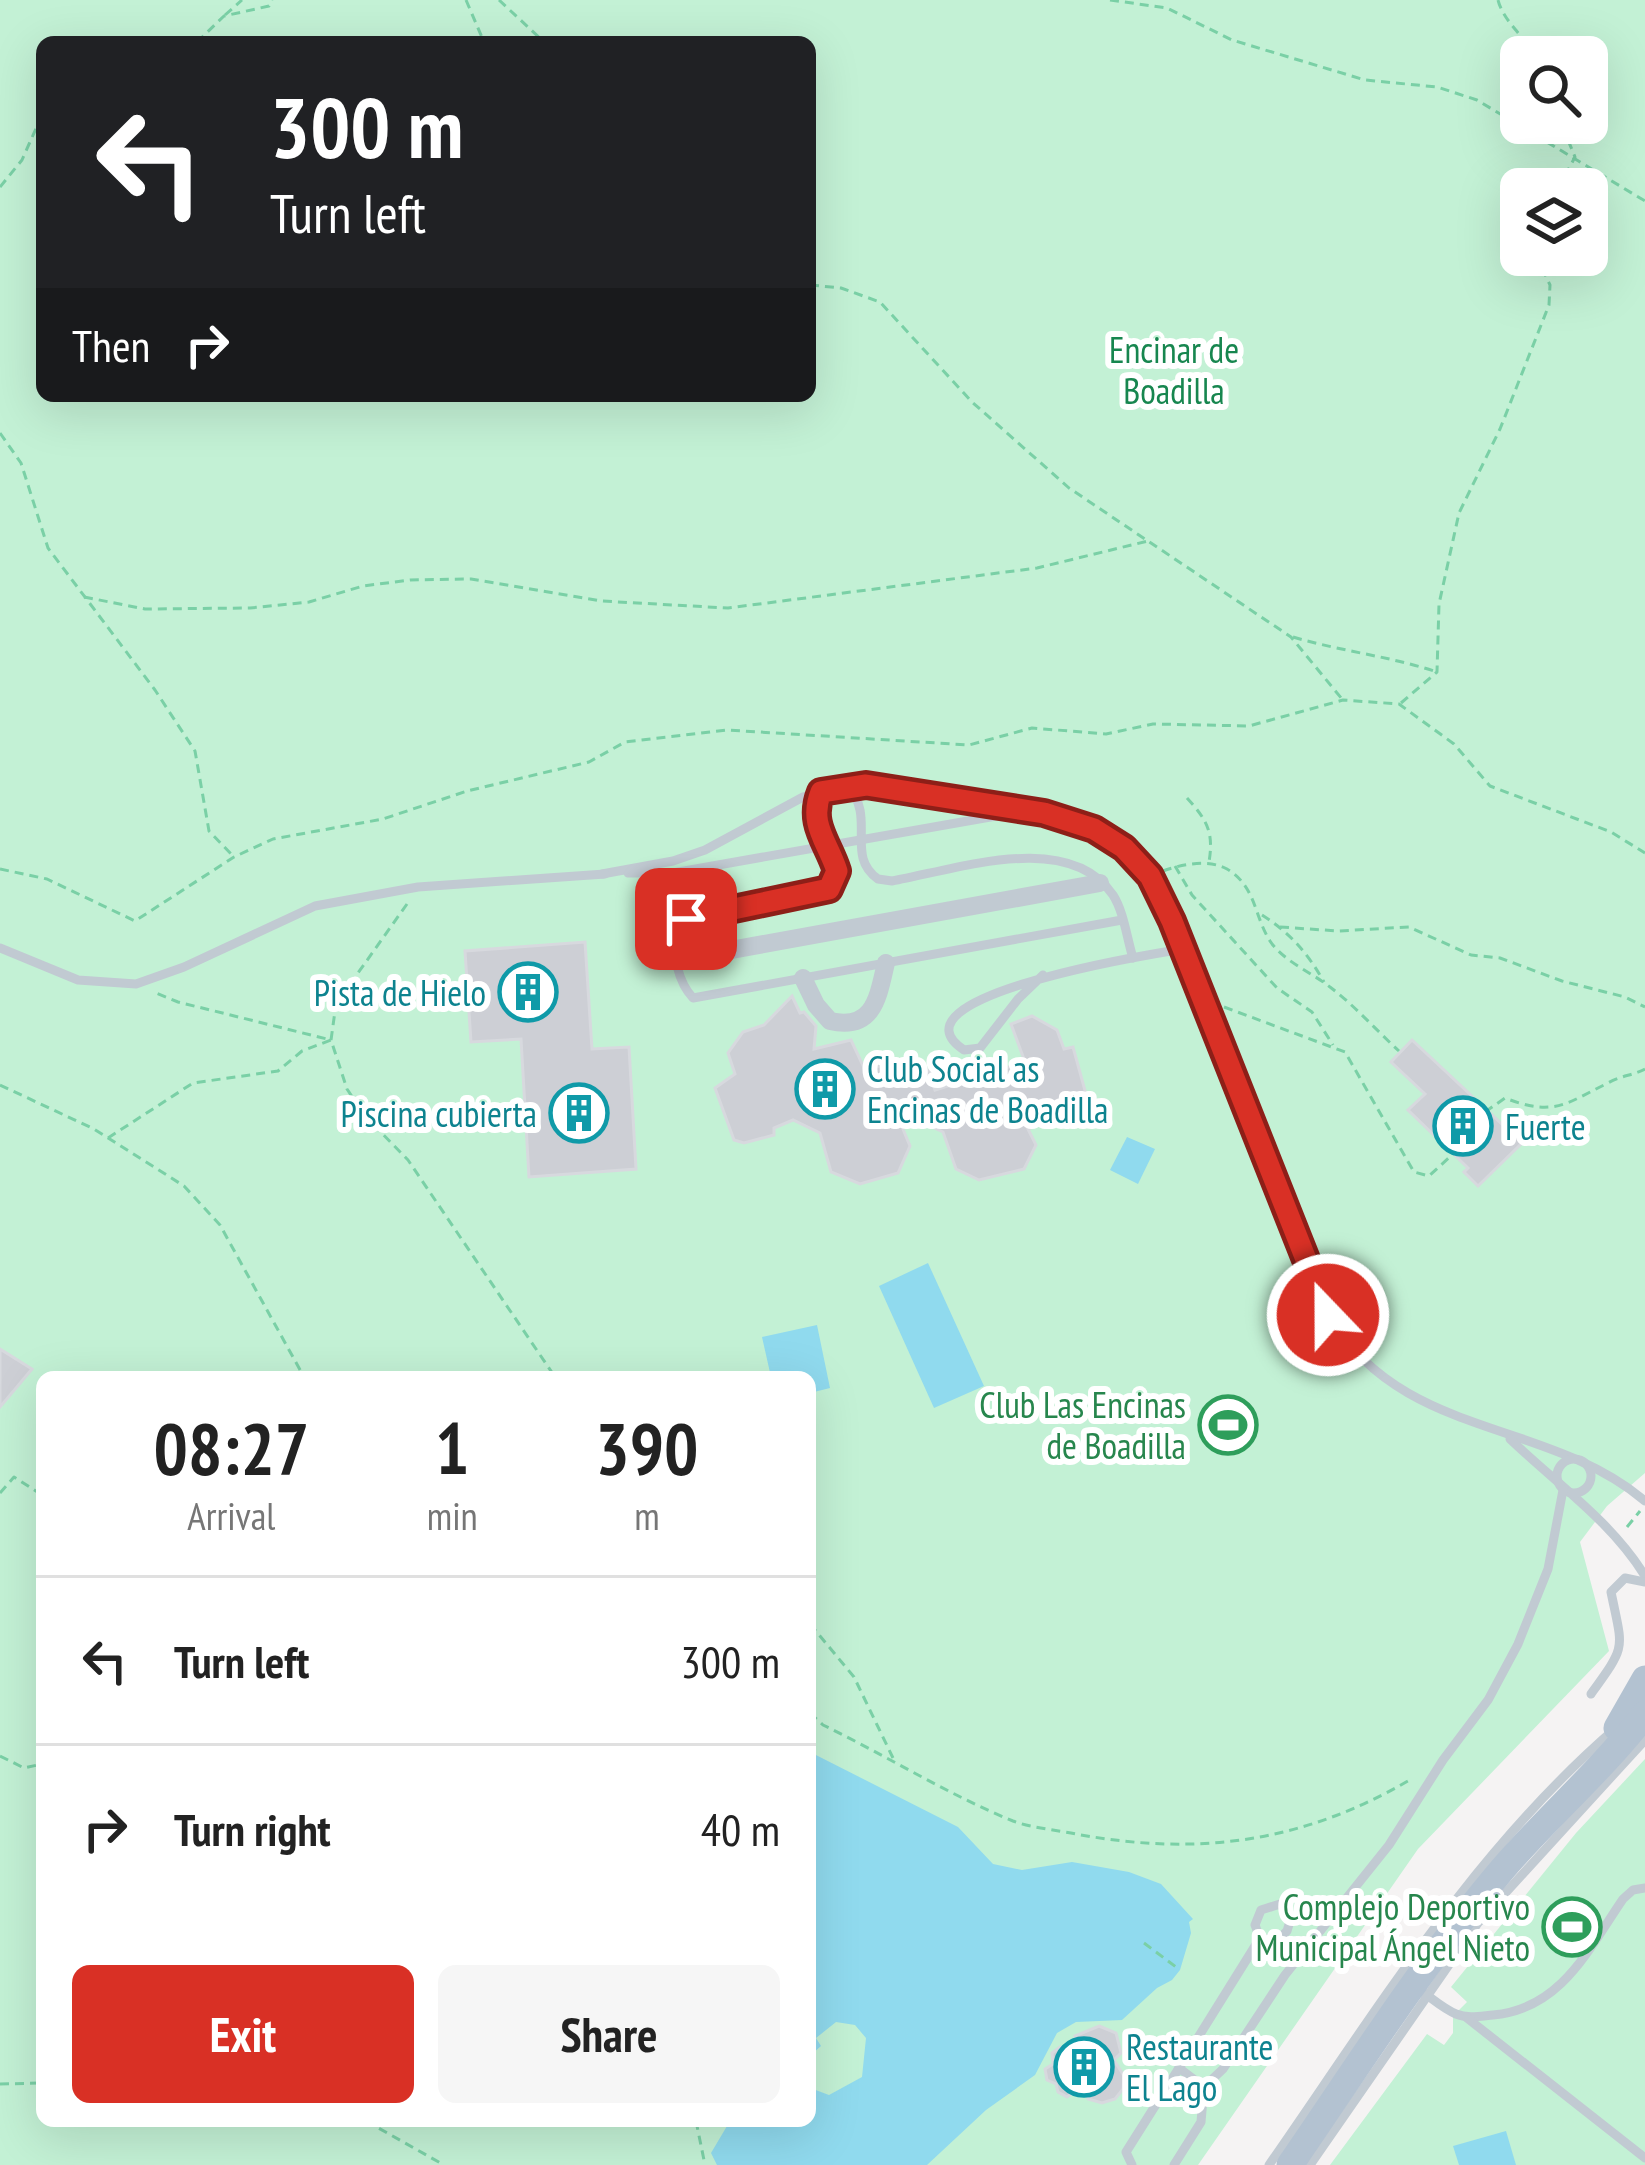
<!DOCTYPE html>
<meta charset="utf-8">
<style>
:root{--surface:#fff;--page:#f6f6f6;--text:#222;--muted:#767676;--line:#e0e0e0;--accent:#d93025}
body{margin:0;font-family:"PT Sans Narrow",sans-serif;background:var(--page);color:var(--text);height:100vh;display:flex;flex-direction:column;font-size:45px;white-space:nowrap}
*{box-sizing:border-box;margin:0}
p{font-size:39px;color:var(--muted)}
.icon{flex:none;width:66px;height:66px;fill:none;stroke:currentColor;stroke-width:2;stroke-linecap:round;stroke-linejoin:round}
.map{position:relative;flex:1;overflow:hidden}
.panel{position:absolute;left:36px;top:1371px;width:780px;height:756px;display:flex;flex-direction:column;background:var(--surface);border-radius:18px;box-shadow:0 12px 48px #0002}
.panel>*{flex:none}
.guide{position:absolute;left:36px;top:36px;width:780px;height:366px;border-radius:18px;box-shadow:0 12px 48px #0002;background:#202124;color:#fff;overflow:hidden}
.tools{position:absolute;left:1500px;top:36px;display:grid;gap:24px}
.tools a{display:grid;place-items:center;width:108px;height:108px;border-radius:18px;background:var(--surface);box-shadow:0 12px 48px #0002;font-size:60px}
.pin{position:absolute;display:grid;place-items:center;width:102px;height:102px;color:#fff;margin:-51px;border-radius:24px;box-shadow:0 6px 18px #0006}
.me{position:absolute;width:132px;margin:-66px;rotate:338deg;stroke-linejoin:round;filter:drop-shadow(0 0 9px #0008)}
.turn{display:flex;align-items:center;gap:42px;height:252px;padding:0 36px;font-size:54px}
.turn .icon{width:156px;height:156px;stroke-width:2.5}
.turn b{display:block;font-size:84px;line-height:102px}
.then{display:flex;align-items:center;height:114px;padding:0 36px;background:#0003;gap:24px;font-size:45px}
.eta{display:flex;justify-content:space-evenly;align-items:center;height:204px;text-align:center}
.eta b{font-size:72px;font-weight:700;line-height:84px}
.primary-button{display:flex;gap:24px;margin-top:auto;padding:24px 36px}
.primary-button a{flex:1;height:138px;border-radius:18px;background:var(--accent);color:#fff;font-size:48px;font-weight:700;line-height:138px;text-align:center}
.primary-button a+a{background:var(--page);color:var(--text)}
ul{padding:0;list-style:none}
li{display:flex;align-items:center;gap:36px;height:168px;padding:0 36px;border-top:3px solid var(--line)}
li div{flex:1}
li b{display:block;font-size:45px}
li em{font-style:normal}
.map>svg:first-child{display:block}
</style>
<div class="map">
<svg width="1645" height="2165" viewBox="0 0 1645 2165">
<rect width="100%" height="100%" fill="#f5f3f3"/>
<g fill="#c3f1d5" fill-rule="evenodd">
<path d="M0 0H1645V1473L1607 1506 1580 1542 1609 1651 1418 1849 1198 2165H0ZM42 42H810V396H42ZM1521 57H1587V123H1521ZM1521 189H1587V255H1521ZM42 1377H810V2121H42Z"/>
<polygon points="1645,1759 1645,2165 1330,2165 1427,2034 1444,2045 1453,2033 1453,2016 1467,2002 1451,1987 1576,1833"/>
</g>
<g fill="#90daee">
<polygon points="1127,1137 1155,1149 1138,1184 1110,1170"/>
<polygon points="928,1263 984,1386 934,1408 879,1286"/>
<polygon points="817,1325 830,1388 810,1393 810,1377 771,1377 762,1337"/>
<polygon points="810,1752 958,1827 993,1864 1022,1870 1072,1862 1129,1872 1161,1884 1193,1919 1189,1922 1191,1933 1180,1970 1172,1980 1157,1988 1122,2020 1076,2022 1057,2033 1035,2075 986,2110 927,2165 717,2165 711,2153 730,2121 810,2121 810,2079 813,2089 829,2095 862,2077 866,2038 855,2025 836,2022 816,2038 821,2046 811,2055 810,2062"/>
<polygon points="1506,2131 1516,2165 1459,2165 1453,2146"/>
</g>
<g fill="#cdcfd5" stroke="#d7d9de" stroke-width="3">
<polygon points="585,942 592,1049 629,1047 636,1169 529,1177 521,1039 471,1042 465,951"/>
<polygon points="792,996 800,1013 804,1012 816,1026 814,1049 851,1040 865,1070 913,1057 930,1072 935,1090 1025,1062 1011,1024 1032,1016 1057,1030 1064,1049 1073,1047 1089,1105 1028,1129 1036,1145 1024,1169 979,1180 956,1169 943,1132 895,1110 910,1146 898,1173 860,1184 831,1172 820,1133 793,1120 774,1128 774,1135 744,1143 734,1140 715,1088 735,1074 728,1053 743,1032 764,1025"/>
<polygon points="1412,1040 1522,1143 1478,1186 1464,1172 1468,1168 1408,1110 1425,1094 1391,1062"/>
<polygon points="0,1349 32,1369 0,1407"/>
<polygon points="1099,2026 1116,2033 1121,2053 1114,2060 1124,2076 1123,2089 1115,2099 1102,2103 1088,2099 1081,2087 1067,2097 1058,2092 1056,2084 1047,2080 1045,2069 1053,2064 1052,2053 1060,2047 1078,2055 1075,2036"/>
</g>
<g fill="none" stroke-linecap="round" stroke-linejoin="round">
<g stroke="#7ad0a6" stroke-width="3" stroke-dasharray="9 6" stroke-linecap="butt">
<polyline points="466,0 484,42"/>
<polyline points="499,0 544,42"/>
<polyline points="1110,0 1167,8 1232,40 1365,80 1437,87 1477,100 1645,201"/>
<path d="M1498 0C1504 23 1524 34 1534 57"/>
<polyline points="225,15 242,0"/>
<polyline points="197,42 224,16 269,6 272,0"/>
<polyline points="0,187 22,160 42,115"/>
<polyline points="1558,189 1575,157 1561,123"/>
<polyline points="810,285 841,288 880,302 972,402 1069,488 1291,637 1342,699"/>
<polyline points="0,433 21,463 48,548 155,690 195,751 209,831 234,857"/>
<polyline points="84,597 145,609 250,608 309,602 363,586 410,580 471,579 601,601 728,608 1037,568 1148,541"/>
<path d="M1293 637C1340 651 1388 656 1434 671"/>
<polyline points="1401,703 1437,672 1439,604 1459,513 1500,429 1549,305 1550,285 1536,255"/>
<path d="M1187 798C1207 820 1214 832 1209 862"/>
<polyline points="1175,866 1192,895 1277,988 1312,1012 1333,1045"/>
<polyline points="0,869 47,879 135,921 234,857 273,839 383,819 467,791 589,762 625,742 727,730 969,745 1032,728 1106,734 1153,724 1249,726 1343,700 1399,704 1454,744 1490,786 1611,832 1645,853"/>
<path d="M1163 871C1182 864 1209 859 1227 869 1256 886 1254 916 1270 941 1283 961 1311 972 1330 987 1354 1005 1376 1030 1399 1051"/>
<polyline points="407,904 336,1004 331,1040 347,1089 365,1116 408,1160 555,1377"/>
<path d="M1262 915C1290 933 1307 952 1324 982"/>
<polyline points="1280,927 1338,931 1409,927 1471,955 1500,958 1562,981 1625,997 1645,1007"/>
<polyline points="1224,1007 1345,1052 1414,1172 1429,1176 1453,1154"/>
<polyline points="0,1085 94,1129 184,1186 220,1225 304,1377"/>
<path d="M1485 1112 1505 1098C1554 1117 1565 1104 1608 1083 1620 1076 1634 1075 1645 1069"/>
<polyline points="108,1138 193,1083 278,1071 302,1051 331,1040 178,1002 156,993"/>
<polyline points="0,1493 14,1477 42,1495"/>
<polyline points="1627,1527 1640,1511"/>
<polyline points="810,1624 854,1677 893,1758"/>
<path d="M810 1713 823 1725C885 1755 949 1795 1013 1821 1032 1828 1056 1830 1076 1834 1199 1857 1305 1842 1413 1778"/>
<polyline points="0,1756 24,1768 42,1764"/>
<polyline points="1144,1943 1180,1970"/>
<polyline points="0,2084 42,2083"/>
<polyline points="366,2121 444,2165"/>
<polyline points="696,2121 705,2165"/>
</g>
<g stroke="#c1cad2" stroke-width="9">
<path d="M849 787C876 819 845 856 878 879L892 881C955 870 1068 829 1113 895 1124 912 1127 939 1133 958"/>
<path d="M821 792C805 833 840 846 835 881L819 894 686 919 673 932C674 955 677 981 693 998L1122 920"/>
<polyline points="628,873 673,873 996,816 1026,814"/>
<path d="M602 874 673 861 705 850 803 797 866 785 1044 813 1093 829 1124 848 1150 876 1172 921 1328 1315C1403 1440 1545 1417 1645 1501"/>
<polyline points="0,948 78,980 136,984 184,967 315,906 418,887 605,874"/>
<path d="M1043 975 1018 999 980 1048 964 1050C882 996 1159 953 1183 949"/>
<path d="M1510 1439C1557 1484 1611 1521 1645 1576"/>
<circle cx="1574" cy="1476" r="17"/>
<path d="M1591 1694C1627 1644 1623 1651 1611 1592L1625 1578 1645 1582"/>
<path d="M1424 1993C1434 2000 1444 2009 1456 2014 1468 2019 1481 2016 1493 2015 1561 2009 1588 1950 1623 1899L1633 1890 1645 1888"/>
<polyline points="1467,2018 1645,2158"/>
<polyline points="1204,2087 1179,2068 1260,1938 1255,1925 1261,1910 1280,1904 1291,1918 1287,1931 1278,1940 1260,1938"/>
<polyline points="1132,2165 1126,2152 1179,2068"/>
<polyline points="1174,2165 1201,2122 1204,2087 1223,2069 1285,1975 1389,1845 1443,1760 1488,1700 1518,1644 1548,1569 1563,1490"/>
<path d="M1269 2165C1375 2013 1474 1850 1616 1728"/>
<polyline points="1310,2165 1478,1923 1645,1740"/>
</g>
<g stroke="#c1cad2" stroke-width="18">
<polyline points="676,960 1100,883"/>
<path d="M803 978 816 1005 830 1021C874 1031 878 997 886 963"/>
</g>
<g stroke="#b3c2d1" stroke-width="27">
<polyline points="1617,1728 1645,1679"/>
<path d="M1290 2165C1358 2066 1423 1963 1501 1871 1547 1817 1602 1770 1645 1714"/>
</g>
</g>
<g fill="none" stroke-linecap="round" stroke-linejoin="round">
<g stroke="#8d1f18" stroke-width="30">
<path id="route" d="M686 919 829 889 837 871C828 842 808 824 821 792L866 785 1044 813 1094 829 1124 848 1150 876 1172 921 1328 1315"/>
</g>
<use href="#route" stroke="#d93025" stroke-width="21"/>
</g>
<defs>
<g id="building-ring" transform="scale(3)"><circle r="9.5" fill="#fff" stroke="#0f9aa8" stroke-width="1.5"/><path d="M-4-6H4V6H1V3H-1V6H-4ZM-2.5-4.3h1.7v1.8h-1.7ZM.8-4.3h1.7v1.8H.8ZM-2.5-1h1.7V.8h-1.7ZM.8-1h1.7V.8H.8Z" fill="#0f9aa8"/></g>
<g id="stadium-ring" transform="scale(3)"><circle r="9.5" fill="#fff" stroke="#2e9e5b" stroke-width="1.5"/><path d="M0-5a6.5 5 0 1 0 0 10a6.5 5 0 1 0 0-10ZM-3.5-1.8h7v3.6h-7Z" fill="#2e9e5b"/></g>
</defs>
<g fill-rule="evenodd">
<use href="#building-ring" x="528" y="992"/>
<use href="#building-ring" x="825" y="1089"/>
<use href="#building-ring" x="579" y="1113"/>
<use href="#building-ring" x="1463" y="1126"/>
<use href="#stadium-ring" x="1228" y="1425"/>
<use href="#stadium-ring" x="1572" y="1927"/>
<use href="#building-ring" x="1084" y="2067"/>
</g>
<g text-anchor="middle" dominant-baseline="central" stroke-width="12" stroke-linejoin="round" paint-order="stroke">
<g font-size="36" fill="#17864f" stroke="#fff">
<text x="1174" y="349">Encinar de<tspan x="1174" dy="41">Boadilla</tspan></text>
</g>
<g font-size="36" fill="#0d838f" stroke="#fff" text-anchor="start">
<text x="486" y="992" text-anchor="end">Pista de Hielo</text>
<text x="867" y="1068">Club Social as<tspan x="867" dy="41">Encinas de Boadilla</tspan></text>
<text x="537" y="1113" text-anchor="end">Piscina cubierta</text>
<text x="1505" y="1126">Fuerte</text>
<text x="1126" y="2046">Restaurante<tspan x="1126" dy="41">El Lago</tspan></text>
</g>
<g font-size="36" fill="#27864d" stroke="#fff" text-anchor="end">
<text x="1186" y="1404">Club Las Encinas<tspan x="1186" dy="41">de Boadilla</tspan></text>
<text x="1530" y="1906">Complejo Deportivo<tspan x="1530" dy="41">Municipal Ángel Nieto</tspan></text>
</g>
</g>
</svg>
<div class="tools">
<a><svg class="icon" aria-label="search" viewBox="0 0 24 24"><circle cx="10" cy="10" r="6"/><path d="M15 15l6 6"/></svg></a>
<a><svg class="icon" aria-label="layers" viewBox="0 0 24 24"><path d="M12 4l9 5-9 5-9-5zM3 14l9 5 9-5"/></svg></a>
</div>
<div class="pin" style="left:686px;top:919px;background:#d93025"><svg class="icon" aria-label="arrive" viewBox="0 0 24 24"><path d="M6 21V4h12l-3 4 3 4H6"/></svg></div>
<svg class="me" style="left:1328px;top:1315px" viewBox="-20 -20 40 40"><circle r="17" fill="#d93025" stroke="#fff" stroke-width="3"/><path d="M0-11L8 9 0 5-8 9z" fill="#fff"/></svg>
<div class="guide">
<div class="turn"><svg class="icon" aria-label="left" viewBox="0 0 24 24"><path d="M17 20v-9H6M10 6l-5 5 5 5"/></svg><div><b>300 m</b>Turn left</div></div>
<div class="then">Then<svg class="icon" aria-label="right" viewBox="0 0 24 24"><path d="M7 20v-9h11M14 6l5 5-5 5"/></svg></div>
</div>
<section class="panel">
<div class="eta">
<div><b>08:27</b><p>Arrival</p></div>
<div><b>1</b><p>min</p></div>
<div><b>390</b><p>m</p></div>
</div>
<ul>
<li><svg class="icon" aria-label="left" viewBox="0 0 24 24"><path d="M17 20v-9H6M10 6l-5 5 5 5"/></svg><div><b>Turn left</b></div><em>300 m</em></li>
<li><svg class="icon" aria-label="right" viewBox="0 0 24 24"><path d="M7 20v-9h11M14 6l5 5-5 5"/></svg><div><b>Turn right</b></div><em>40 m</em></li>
</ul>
<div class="primary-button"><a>Exit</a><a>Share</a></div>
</section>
</div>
